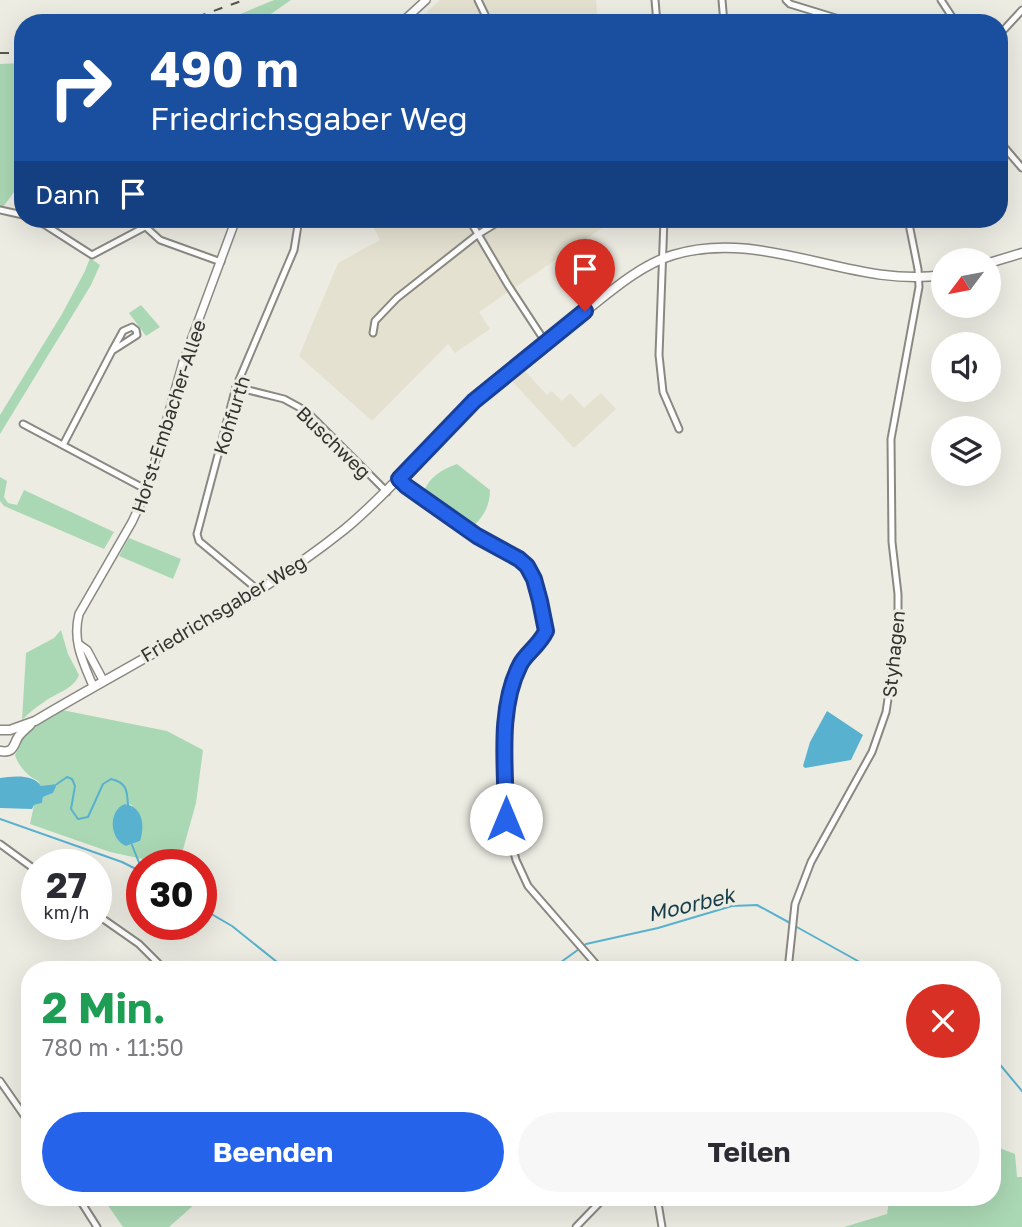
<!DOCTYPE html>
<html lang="de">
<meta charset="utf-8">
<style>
:root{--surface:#fff;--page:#f7f7f7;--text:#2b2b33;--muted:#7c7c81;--accent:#2563eb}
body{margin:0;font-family:"Golos Text",sans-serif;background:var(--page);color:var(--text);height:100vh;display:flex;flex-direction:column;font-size:26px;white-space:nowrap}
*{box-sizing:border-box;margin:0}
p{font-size:23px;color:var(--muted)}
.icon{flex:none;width:38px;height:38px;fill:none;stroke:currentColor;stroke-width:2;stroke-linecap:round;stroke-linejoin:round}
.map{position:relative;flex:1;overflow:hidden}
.side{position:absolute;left:21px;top:961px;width:980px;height:245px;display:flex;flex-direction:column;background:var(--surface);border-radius:28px;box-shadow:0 7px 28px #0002}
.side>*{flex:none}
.banner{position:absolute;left:14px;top:14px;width:994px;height:214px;border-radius:28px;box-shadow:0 7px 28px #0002;background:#1a4fa0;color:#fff;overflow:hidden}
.needle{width:46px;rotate:238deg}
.fabs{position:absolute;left:931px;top:248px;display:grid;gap:14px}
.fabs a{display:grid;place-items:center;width:70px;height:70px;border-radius:50%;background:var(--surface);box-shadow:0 7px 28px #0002;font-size:35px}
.speed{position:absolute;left:21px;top:849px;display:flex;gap:14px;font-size:35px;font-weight:700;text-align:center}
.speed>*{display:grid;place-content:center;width:91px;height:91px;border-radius:50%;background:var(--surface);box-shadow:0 7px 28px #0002;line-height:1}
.speed small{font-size:18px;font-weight:400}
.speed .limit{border:10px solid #d22;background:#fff;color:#111}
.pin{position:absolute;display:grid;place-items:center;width:60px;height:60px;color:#fff;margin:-72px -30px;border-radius:50% 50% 50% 0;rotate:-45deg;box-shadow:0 0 7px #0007}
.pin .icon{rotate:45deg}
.me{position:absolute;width:77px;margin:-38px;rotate:0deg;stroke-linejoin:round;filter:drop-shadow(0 0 5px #0008)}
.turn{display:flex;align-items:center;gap:24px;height:147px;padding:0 21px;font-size:32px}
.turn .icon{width:91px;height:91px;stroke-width:2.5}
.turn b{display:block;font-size:49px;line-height:60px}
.then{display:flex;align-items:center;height:66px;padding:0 21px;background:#0003;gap:14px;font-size:26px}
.round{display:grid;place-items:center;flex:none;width:74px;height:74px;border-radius:37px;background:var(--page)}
.headline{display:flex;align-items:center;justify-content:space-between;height:119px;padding:0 21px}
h1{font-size:42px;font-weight:700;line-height:52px;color:#1e9e55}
.primary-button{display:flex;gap:14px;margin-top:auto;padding:14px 21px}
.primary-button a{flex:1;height:80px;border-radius:42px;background:var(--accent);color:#fff;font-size:28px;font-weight:700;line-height:80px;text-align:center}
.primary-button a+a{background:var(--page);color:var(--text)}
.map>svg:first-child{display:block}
</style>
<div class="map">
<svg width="1022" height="1227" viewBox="0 0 1022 1227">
<rect width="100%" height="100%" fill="#edece3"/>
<g fill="#e4e1d1">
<polygon points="440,0 596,0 598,23 415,23"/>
<polygon points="369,219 608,219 608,224 479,312 490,329 455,353 448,344 372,421 299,356 338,263 380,240"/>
<polygon points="523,369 547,395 552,391 562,401 570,393 584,408 601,393 616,409 574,448 511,380"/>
</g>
<g fill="#abd8b4" fill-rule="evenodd">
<polygon points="274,0 291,0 258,23 219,23"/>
<polygon points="23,63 23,180 3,207 0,206 0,64"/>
<polygon points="90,258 100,265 91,285 0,434 0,415 62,314 85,271"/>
<polygon points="141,305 160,327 146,336 129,313"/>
<path d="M457 464 490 490C490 506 483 518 471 528L426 497 424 491C430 476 443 469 457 464Z"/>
<polygon points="0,477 7,481 4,497 8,503 17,505 24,490 114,532 104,549 4,506 0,501"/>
<polygon points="129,538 181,559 173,579 119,556"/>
<path d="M61 630 68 654 79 675C74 689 56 693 44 702 36 707 29 713 22 720L26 653 54 638Z"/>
<path d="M62 710 167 731 203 750 196 803 179 864H154L147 860 110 852 30 824 34 805 42 803 43 797 53 793 47 787 41 786 38 781C28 777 18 765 15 755 19 749 19 744 22 738 30 725 50 717 62 710ZM125 804 132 805 140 841 126 846Z"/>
<polygon points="992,1145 1015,1154 1017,1177 1022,1177 1022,1227 844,1227 887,1214 889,1200 887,1197 992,1197"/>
<polygon points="102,1197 191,1197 195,1204 169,1227 123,1227"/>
</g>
<g fill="#58b1ce">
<polygon points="827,711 863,735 851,760 805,768 803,766 810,742"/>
<path d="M0 778C13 776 34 774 41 786L57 784 53 793 43 797 42 803 34 805 32 809 0 808Z"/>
<path d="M125 804C143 807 145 826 140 841L126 846C110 840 107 811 125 804Z"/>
</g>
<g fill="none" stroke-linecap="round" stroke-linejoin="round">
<g stroke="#58b1ce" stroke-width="2">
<path d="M57 784 67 777 72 779 75 786 71 809 78 819 88 817 103 784 111 779C127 783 127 790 128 805"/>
<polyline points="0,819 122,862 142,872"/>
<polyline points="132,845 142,870"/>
<polyline points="201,908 232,926 287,970"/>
<polyline points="795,926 874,970"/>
<polyline points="550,970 586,944 658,928 732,906 757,905 790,923"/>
<polyline points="992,1055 1022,1091"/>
</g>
<g stroke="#8a8981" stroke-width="9">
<g id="minor">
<polyline points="478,0 489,23"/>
<polyline points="655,0 657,23"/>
<polyline points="722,0 724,23"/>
<polyline points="786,0 790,4 852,23"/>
<polyline points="941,0 956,23"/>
<polyline points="999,35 1022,10"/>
<polyline points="999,141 1022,168"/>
<polyline points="0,210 23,215"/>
<polyline points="31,219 42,223 92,255 160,219"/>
<polyline points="137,219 160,240 221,262"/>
<polyline points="469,219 508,285 546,343"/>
<polyline points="664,219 659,355 663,392 679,429"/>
<polyline points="373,333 375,321 397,298 477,235 503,219"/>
<polyline points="236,387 284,399 306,411 387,492"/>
<polyline points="23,424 147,490"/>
<polyline points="63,445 112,351 137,335 136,330 132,327 123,331 112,351"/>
<polyline points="399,479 406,486 477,536 519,559 527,567 534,579 540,601 546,631 539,644 521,662 505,710 507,826 516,860 528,886 601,970"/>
<polyline points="258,590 199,541 197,534 236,387 294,250 299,219"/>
<polyline points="0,844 37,871"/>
<polyline points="96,914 139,944 165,970"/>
<polyline points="788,970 795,904 811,862 872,752 886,712 898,633 898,594 892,542 891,439 919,287 918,269 908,219"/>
<polyline points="0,1081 30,1124"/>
<polyline points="78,1197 97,1227"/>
<polyline points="657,1197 662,1227"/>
<polyline points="576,1227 605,1197"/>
</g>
</g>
<g stroke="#8a8981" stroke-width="10">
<g id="tertiary">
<polyline points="401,23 426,0"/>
<polyline points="80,645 87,650 103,680"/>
<path d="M93 686C83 662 72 641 79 614L132 522 147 490 183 362 236 219"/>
</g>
</g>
<g stroke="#8a8981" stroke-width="11">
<g id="secondary">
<polyline points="989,263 1022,253"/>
<path d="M0 730H10L35 721C139 659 250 605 345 529 392 490 430 442 475 401 509 370 547 341 583 313 610 292 640 265 673 255 765 227 852 289 943 275"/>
<path d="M0 751C12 753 13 748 17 739 20 733 26 729 30 725"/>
</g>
</g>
<use href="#minor" stroke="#fff" stroke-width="5"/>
<use href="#tertiary" stroke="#fff" stroke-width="7"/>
<use href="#secondary" stroke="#fff" stroke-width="8"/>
<g stroke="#565651" stroke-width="2" stroke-dasharray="9 9" stroke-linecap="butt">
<polyline points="180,23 244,0"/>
<polyline points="0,53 23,53"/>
</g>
</g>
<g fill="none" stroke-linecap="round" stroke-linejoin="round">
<g stroke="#184099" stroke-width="18">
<path id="route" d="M506 819C506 770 497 710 520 665 525 654 539 646 546 631L540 601 534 579 527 566 519 559 477 536 406 486 399 479 474 401 585 311"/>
</g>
<use href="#route" stroke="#2563eb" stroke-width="12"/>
</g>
<g text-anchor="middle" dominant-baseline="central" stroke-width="6" stroke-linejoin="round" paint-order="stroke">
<g font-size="19" fill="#32322e" stroke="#edece3">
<text transform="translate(231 415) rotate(-73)">Kohfurth</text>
<text transform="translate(168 416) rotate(-72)">Horst-Embacher-Allee</text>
<text transform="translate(334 442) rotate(44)">Buschweg</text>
<text transform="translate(223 608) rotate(-31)">Friedrichsgaber Weg</text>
<text transform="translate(893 654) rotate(-84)">Styhagen</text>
</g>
<g font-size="21" font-style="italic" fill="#143c49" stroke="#edece3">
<text transform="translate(691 904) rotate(-13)">Moorbek</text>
</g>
</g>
</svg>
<div class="fabs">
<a><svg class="needle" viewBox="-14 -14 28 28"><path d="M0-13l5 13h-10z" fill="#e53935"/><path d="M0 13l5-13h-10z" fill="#7c7c81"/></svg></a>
<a><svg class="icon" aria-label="sound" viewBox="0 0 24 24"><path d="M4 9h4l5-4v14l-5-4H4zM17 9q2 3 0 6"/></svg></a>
<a><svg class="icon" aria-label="layers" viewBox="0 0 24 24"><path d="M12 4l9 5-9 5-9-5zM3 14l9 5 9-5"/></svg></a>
</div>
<div class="speed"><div>27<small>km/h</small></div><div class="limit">30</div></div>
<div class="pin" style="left:585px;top:311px;background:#d93025"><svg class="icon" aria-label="arrive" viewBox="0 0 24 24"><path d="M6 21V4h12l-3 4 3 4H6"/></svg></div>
<svg class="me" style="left:506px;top:819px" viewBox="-20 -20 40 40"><circle r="19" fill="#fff"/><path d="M0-13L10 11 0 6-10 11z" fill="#2563eb"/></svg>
<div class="banner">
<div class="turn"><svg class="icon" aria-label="right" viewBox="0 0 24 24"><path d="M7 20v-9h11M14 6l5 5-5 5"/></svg><div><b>490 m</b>Friedrichsgaber Weg</div></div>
<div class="then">Dann<svg class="icon" aria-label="arrive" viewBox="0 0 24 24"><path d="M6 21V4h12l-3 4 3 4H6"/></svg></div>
</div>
<section class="side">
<div class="headline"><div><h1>2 Min.</h1><p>780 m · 11:50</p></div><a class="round" style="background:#d93025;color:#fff"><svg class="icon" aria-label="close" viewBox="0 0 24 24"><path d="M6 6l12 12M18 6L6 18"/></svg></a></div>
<div class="primary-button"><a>Beenden</a><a>Teilen</a></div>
</section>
</div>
